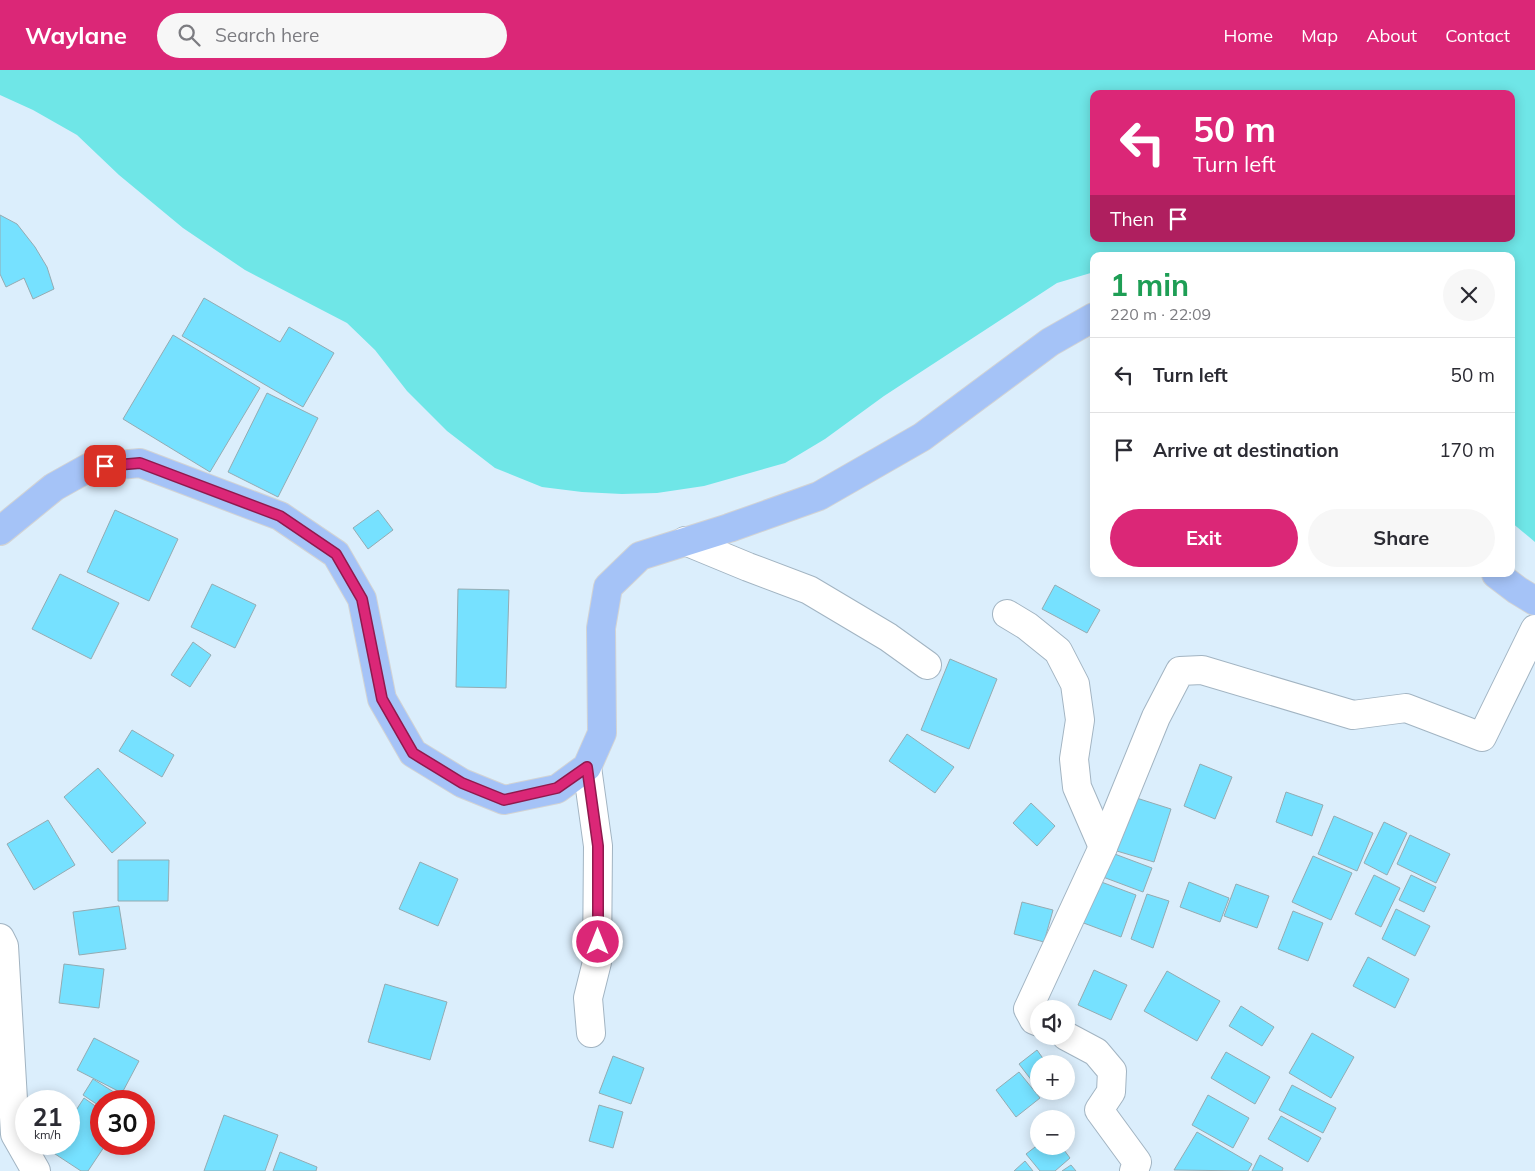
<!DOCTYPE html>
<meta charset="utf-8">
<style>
:root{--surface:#fff;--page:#f7f7f7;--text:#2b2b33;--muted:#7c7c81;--line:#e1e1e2;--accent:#db2777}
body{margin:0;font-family:Mulish,sans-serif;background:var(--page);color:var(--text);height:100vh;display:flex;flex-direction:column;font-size:19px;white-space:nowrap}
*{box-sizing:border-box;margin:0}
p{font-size:16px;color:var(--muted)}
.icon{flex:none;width:28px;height:28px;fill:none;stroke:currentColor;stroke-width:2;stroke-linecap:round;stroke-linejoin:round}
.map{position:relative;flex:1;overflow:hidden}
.details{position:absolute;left:1090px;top:182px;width:425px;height:325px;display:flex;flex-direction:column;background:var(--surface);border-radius:10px;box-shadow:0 2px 12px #0003}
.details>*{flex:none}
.top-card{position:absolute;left:1090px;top:20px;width:425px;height:152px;border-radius:10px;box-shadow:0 2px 12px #0003;background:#db2777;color:#fff;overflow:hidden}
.fabs{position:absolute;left:1030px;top:930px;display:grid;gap:10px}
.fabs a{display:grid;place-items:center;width:45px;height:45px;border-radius:50%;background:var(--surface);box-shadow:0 2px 12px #0003;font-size:25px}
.speed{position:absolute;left:15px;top:1020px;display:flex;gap:10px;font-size:25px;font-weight:700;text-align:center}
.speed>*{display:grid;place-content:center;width:65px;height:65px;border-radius:50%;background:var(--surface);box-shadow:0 2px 12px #0003;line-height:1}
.speed small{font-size:12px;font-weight:400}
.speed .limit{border:8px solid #d22;background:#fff;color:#111}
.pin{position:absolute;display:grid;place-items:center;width:42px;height:42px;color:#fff;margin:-21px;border-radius:10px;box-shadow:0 2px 8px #0006}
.me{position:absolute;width:55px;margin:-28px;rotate:0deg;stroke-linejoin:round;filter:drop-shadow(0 0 4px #0008)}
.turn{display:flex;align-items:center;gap:18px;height:105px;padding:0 20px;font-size:22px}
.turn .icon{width:65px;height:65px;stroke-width:2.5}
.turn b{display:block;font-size:35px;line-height:42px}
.then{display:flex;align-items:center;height:48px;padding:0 20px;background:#0003;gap:10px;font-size:19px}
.round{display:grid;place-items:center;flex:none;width:52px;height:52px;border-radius:26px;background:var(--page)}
.headline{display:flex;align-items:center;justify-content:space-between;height:85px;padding:0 20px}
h1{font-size:30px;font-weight:700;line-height:38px;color:#1e9e55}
.action{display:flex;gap:10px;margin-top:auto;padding:10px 20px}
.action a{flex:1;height:58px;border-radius:30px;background:var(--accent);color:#fff;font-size:20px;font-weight:700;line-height:58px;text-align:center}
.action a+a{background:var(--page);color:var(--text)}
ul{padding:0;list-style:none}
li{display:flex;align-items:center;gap:15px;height:75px;padding:0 20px;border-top:1px solid var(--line)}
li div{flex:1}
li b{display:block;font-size:19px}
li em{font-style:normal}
header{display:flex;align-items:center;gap:30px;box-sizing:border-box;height:70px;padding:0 25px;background:var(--accent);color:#fff}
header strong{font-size:24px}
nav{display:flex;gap:28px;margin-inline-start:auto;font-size:18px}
.search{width:350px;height:45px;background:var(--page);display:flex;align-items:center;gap:12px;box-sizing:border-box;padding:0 18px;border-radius:28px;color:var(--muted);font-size:19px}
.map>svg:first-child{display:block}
</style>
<header>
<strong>Waylane</strong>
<div class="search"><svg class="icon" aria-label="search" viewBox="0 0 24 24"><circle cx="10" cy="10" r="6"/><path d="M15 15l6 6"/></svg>Search here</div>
<nav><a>Home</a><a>Map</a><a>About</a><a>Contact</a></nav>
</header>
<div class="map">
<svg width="1535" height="1101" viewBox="0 0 1535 1101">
<rect width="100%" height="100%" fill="#dbeefc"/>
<path fill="#6fe6e7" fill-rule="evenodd" d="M0 0H1535V472L1511 452V186H1094V202L1057 213 884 326 825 369 785 393 704 416 657 423 622 424 582 422 542 417 495 398 447 361 407 321 375 280 347 253 245 200 183 158 119 105 77 65 33 40 0 25ZM1094 24H1511V169H1094Z"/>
<g fill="#76e1ff" stroke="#94abb2">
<polygon points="0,145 17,154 35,177 47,197 54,219 33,229 24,208 6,217 0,204"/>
<polygon points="204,228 280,272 289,257 334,283 303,337 182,266"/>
<polygon points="173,265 260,318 210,402 123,349"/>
<polygon points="267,323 318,348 278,427 228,402"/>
<polygon points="115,440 178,469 149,531 87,502"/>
<polygon points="378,440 393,460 368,479 353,458"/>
<polygon points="60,504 119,533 91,589 32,559"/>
<polygon points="212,514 256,535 235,578 191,557"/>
<polygon points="1055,515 1100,540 1087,563 1042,539"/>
<polygon points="458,519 509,520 506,618 456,617"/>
<polygon points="193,572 211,585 190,617 171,605"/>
<polygon points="950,589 997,609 969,679 921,660"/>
<polygon points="132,660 174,685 162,707 119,681"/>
<polygon points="907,664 954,697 935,723 889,691"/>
<polygon points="1200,694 1232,707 1215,749 1184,736"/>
<polygon points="98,698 146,753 112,783 64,727"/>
<polygon points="1286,722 1323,735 1312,766 1276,752"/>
<polygon points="1127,725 1171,739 1154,792 1110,779"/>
<polygon points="1031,733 1055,756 1037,776 1013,753"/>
<polygon points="1334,746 1373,763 1357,801 1318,784"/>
<polygon points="48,750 75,795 34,820 7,774"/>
<polygon points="1384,752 1407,763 1387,805 1364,793"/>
<polygon points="1410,765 1450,784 1436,813 1397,794"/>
<polygon points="1104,780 1152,798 1143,822 1095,804"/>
<polygon points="1313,786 1352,803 1331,850 1292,832"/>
<polygon points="118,790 169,790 168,831 118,831"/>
<polygon points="420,792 458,809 438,856 399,839"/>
<polygon points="1374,805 1400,818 1381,857 1355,844"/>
<polygon points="1411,805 1436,817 1424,842 1399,830"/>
<polygon points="1096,810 1136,825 1121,867 1081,852"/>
<polygon points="1189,812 1229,828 1220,852 1180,837"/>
<polygon points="1236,814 1269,826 1257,858 1224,846"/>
<polygon points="1147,824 1169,831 1153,878 1131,869"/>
<polygon points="1022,832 1053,840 1044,872 1014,864"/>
<polygon points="119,836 126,879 79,885 73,842"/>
<polygon points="1396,839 1430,856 1415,886 1382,869"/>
<polygon points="1293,841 1323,853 1308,891 1278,879"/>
<polygon points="1368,887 1409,909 1395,938 1353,916"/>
<polygon points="64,894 104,899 99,938 59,933"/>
<polygon points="1094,900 1127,915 1111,950 1078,935"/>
<polygon points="1167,901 1220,931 1197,971 1144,941"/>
<polygon points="385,914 447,932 430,990 368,972"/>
<polygon points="1241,936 1274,957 1262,976 1229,956"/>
<polygon points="1312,963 1354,987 1331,1028 1289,1003"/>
<polygon points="94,968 139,991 122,1023 77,1000"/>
<polygon points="1037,980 1047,994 1039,994 1039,1020 1019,994"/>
<polygon points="1226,982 1270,1007 1255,1034 1211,1008"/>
<polygon points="613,986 644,998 631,1034 599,1023"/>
<polygon points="1019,1002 1040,1028 1016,1047 996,1020"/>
<polygon points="93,1009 128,1031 101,1031 101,1037 83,1025"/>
<polygon points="1292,1015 1336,1038 1323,1063 1279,1040"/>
<polygon points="1208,1025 1249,1048 1233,1078 1192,1055"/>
<polygon points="84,1028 101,1040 101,1074 106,1074 88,1101 81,1101 49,1080 53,1074 69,1074 69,1051"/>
<polygon points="599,1035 623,1042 613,1078 589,1071"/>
<polygon points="224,1045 278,1065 265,1101 204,1101"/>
<polygon points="1281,1046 1321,1068 1308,1092 1268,1069"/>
<polygon points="1197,1062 1252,1094 1248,1101 1174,1100"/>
<polygon points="1039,1074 1039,1076 1061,1076 1070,1088 1055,1101 1040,1101 1026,1084"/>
<polygon points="280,1082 317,1097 316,1101 273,1101"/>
<polygon points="1260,1085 1283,1098 1282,1101 1252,1101"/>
<polygon points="1025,1091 1033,1101 1014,1101"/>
<polygon points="1071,1095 1076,1101 1062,1101"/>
</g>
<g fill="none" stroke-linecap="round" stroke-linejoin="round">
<g stroke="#a2b4c2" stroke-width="30">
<g id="minor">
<polyline points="685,471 748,497 809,520 888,567 927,595"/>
<polyline points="1007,544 1027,556 1058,581 1075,614 1080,650 1074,689 1077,717 1103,777"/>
<polyline points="587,697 598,776 597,892 588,928 591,963"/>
<polyline points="0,868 4,876 15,1064 36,1101"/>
<polyline points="1039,952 1034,950 1028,939 1103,777 1156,647 1180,601 1202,600 1353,645 1406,638 1482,667 1535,559"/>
<polyline points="1066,966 1096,982 1112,1001 1111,1022 1099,1040 1137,1092 1134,1101"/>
</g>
</g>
<g stroke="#d2d3d4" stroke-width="30">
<g id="major">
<polyline points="0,461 54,417 88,398 140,393 280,446 336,484 362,529 382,629 413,683 462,713 504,730 557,719 587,697 602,663 601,558 608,517 640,486 729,458 819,426 922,367 1050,272 1094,247"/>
<polyline points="1496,504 1517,520 1535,531"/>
</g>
</g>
<use href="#minor" stroke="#fff" stroke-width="28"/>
<use href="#major" stroke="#a5c3f7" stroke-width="28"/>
</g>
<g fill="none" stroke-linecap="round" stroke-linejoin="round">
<g stroke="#8e194d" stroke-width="12">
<polyline id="route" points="105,396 140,393 280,446 336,484 362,529 382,629 413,683 462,713 504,730 557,718 587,697 598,776 598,872"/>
</g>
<use href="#route" stroke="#db2777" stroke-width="9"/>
</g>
</svg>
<div class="fabs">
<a><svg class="icon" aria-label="sound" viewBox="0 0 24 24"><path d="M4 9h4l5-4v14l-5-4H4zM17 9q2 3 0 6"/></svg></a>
<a>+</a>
<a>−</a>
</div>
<div class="speed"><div>21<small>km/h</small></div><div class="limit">30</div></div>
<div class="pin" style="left:105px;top:396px;background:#d93025"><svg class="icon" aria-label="arrive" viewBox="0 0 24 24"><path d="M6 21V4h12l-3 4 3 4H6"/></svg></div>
<svg class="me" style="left:598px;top:872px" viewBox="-20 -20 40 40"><circle r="17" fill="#db2777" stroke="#fff" stroke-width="3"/><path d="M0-11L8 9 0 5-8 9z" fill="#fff"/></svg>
<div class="top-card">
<div class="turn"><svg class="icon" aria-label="left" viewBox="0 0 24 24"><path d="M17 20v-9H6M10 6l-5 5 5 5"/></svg><div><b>50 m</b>Turn left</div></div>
<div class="then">Then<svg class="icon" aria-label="arrive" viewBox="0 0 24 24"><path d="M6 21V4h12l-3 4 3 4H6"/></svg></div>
</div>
<section class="details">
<div class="headline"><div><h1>1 min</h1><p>220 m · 22:09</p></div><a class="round"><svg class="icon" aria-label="close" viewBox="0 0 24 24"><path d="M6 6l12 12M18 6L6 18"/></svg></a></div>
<ul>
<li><svg class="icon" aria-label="left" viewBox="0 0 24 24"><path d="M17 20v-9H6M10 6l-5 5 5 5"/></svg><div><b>Turn left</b></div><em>50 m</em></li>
<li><svg class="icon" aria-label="arrive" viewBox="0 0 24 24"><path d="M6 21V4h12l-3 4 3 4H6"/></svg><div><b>Arrive at destination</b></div><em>170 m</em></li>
</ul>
<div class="action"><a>Exit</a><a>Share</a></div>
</section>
</div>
